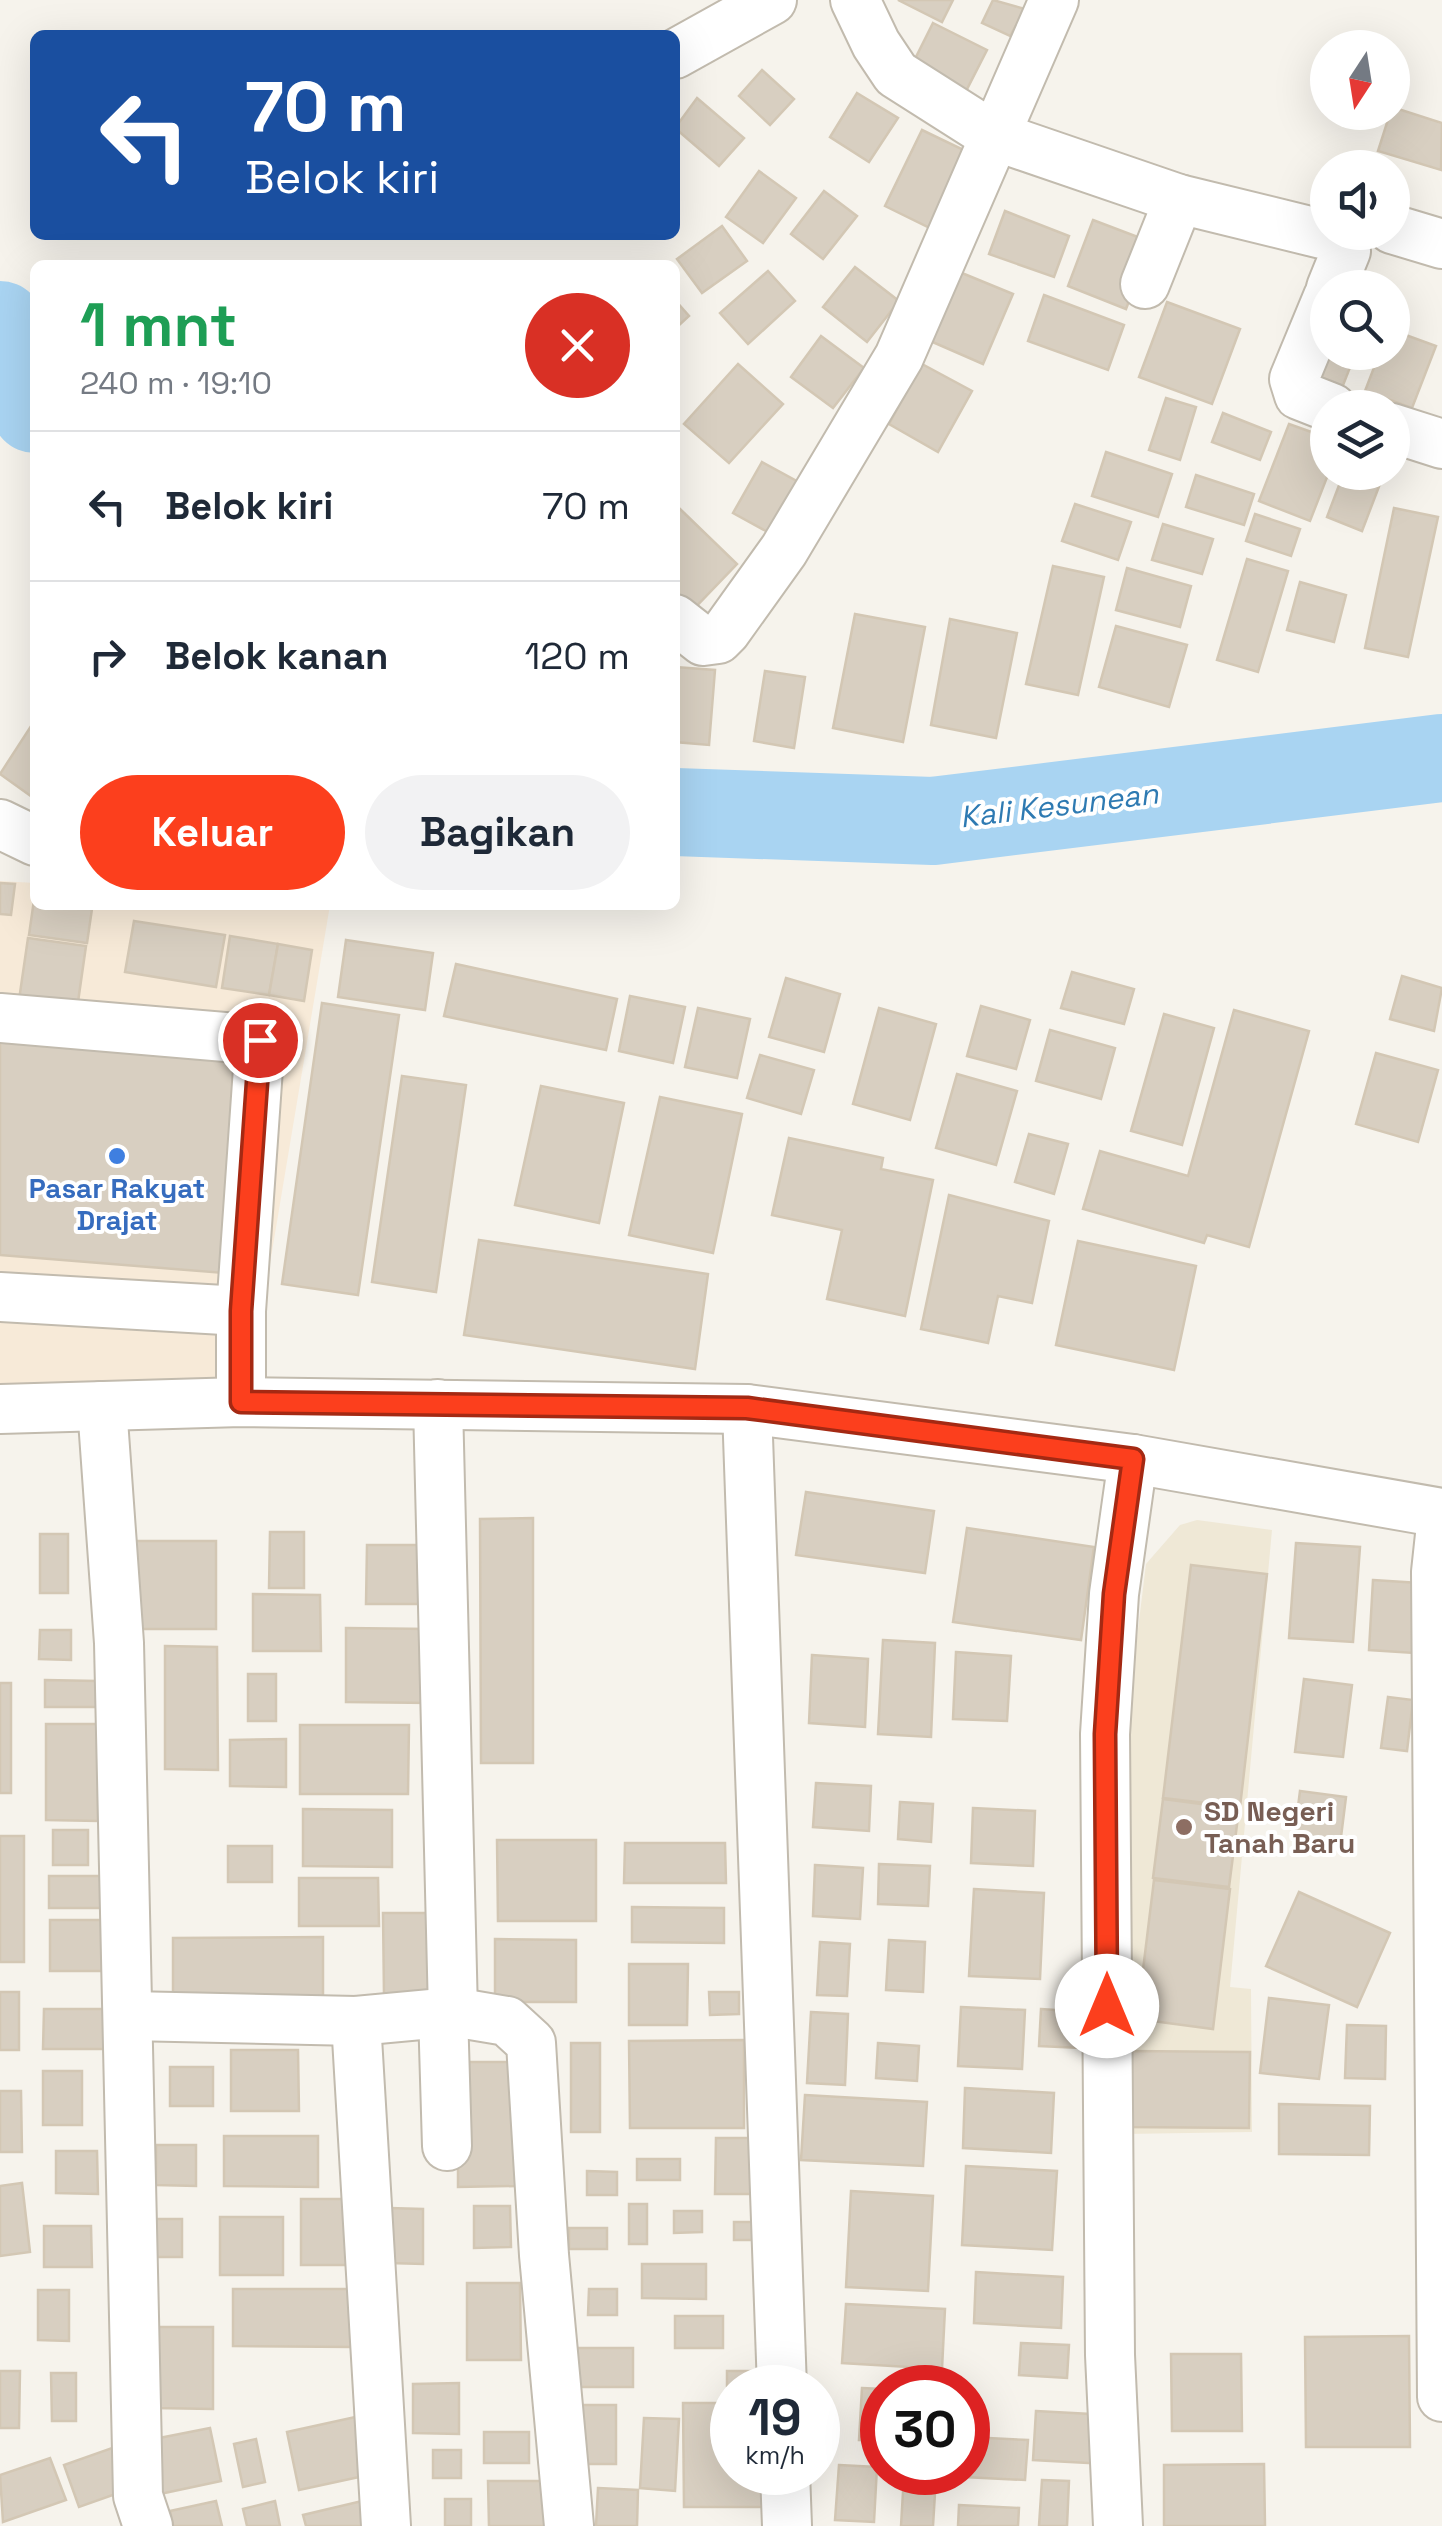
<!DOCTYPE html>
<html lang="id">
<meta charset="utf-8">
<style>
:root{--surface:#fff;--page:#f2f2f3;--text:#1f2937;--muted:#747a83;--line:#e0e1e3;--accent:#fc3f1d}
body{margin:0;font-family:"Space Grotesk",sans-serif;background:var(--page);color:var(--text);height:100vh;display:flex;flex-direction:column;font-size:38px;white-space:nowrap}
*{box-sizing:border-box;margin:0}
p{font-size:32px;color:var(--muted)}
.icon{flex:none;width:55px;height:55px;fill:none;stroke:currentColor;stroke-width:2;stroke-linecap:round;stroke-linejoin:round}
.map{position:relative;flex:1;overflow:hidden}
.details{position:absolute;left:30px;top:260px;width:650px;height:650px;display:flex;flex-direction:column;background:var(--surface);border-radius:15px;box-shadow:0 10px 40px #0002}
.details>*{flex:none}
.top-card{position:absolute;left:30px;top:30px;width:650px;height:210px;border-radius:15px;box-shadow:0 10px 40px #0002;background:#1a4fa0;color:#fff;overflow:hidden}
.needle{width:65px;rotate:192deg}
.fabs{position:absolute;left:1310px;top:30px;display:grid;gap:20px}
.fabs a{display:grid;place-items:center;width:100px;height:100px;border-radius:50%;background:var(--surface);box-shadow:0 10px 40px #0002;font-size:50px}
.speed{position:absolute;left:710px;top:2365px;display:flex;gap:20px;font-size:50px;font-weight:700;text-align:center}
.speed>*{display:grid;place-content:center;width:130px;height:130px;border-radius:50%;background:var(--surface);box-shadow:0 10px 40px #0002;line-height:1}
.speed small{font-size:25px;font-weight:400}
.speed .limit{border:15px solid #d22;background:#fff;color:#111}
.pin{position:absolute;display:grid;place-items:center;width:85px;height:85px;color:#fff;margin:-42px;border:5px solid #fff;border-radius:50%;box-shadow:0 2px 10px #0007}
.me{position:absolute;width:110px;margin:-55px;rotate:0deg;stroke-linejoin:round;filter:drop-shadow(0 0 8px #0008)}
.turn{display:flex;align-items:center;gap:35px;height:210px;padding:0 50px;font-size:45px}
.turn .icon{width:130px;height:130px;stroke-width:2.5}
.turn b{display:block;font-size:70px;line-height:85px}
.round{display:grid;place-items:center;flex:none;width:105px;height:105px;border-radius:52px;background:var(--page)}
.overview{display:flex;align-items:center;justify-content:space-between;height:170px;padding:0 50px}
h1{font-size:60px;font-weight:700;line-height:75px;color:#1e9e55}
.button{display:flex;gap:20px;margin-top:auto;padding:20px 50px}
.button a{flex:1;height:115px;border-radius:60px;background:var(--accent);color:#fff;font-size:40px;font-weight:700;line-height:115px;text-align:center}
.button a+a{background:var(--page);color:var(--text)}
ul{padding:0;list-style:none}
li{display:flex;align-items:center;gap:30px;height:150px;padding:0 50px;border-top:2px solid var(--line)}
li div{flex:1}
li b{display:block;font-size:38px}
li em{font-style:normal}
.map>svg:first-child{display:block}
</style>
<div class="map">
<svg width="1442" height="2526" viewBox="0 0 1442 2526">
<rect width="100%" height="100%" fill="#f6f3ec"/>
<polygon fill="#f7ead8" points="0,881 35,883 35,905 330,905 251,1377 0,1385"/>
<polygon fill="#efe8d6" points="1197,1520 1272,1530 1230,1987 1251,1989 1252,2132 1125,2134 1128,1711 1146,1564 1180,1525"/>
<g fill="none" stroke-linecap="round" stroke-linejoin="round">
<g stroke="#a9d4f2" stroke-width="88">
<polyline points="0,325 35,409"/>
<polyline points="675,812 933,821 1442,758"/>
</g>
</g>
<g fill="#d8cfc1" stroke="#d3c7b4" stroke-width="2.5">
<polygon points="898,0 953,0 942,22"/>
<polygon points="993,0 1025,9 1010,36 982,23"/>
<polygon points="933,23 987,50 964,95 910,69"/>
<polygon points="762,70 794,99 770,125 739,96"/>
<polygon points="857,93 898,118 869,162 830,137"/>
<polygon points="697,98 744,138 719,166 675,128"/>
<polygon points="1392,107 1442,123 1441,170 1378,151"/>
<polygon points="922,130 970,153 932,229 885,206"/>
<polygon points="759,171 796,198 763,243 726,217"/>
<polygon points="824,191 857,216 823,259 791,234"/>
<polygon points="1005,211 1069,236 1054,277 989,254"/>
<polygon points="1093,220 1151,242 1126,309 1068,286"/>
<polygon points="722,226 747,261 702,293 677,259"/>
<polygon points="855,267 899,301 867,342 823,307"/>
<polygon points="768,271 795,301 748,344 720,313"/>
<polygon points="957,271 1013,294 983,364 928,340"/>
<polygon points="1044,295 1124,325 1108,370 1028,341"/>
<polygon points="675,300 689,316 675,329"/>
<polygon points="1167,302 1240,329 1212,404 1139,377"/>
<polygon points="1392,330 1436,346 1412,408 1365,391 1380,352 1392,352"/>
<polygon points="821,336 864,368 833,408 791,377"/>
<polygon points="1328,352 1356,352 1340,393 1300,378"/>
<polygon points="738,364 783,404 729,463 684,424"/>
<polygon points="922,364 972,391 938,452 889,424"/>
<polygon points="1166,398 1196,407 1180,460 1149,450"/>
<polygon points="1223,413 1271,432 1260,460 1212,442"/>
<polygon points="1289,424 1328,438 1329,472 1310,521 1259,501"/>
<polygon points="1106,452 1172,474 1158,517 1092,496"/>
<polygon points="762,462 804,485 775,536 733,513"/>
<polygon points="1344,472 1383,476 1362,531 1327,517"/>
<polygon points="1196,475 1254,494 1244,525 1186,507"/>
<polygon points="1075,504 1131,522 1118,560 1062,541"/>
<polygon points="1394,508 1438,517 1408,657 1365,648"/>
<polygon points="680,509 737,564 687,616 675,605 675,514"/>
<polygon points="1255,514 1300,529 1291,556 1246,541"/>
<polygon points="1163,524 1213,539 1202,574 1152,560"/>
<polygon points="1247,559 1288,571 1258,672 1217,660"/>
<polygon points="1053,566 1104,577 1078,695 1026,684"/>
<polygon points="1127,568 1191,586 1180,627 1116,610"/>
<polygon points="1300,582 1346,595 1334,642 1287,630"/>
<polygon points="855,614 925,627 903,742 833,728"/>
<polygon points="950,619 1017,633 996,738 931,725"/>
<polygon points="1116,626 1187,645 1169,707 1099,687"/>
<polygon points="675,667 715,670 709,745 675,742"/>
<polygon points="765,671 805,677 794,748 754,741"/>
<polygon points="35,720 35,799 0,774"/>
<polygon points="0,883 15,884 11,915 0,914"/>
<polygon points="34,900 35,905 92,909 87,943 29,935"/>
<polygon points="134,921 225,935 216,987 125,972"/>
<polygon points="230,936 278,944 269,995 222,988"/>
<polygon points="28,938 86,946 77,1009 19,1000"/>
<polygon points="346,940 433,953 425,1010 338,997"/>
<polygon points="278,944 312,950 304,1001 269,995"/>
<polygon points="456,964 617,999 606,1050 444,1016"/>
<polygon points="1072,972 1134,989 1124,1024 1061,1008"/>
<polygon points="1402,976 1442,988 1434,1031 1390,1019"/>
<polygon points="786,978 840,994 824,1052 769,1037"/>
<polygon points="630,996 685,1007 673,1063 619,1051"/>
<polygon points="322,1003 399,1015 358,1295 282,1284"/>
<polygon points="981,1006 1030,1020 1016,1069 967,1056"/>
<polygon points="698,1008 750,1019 737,1078 685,1067"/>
<polygon points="879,1008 936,1024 910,1120 853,1104"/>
<polygon points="1234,1010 1309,1031 1249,1247 1207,1235 1204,1243 1083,1209 1100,1151 1188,1176"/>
<polygon points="1164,1014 1214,1028 1182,1145 1131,1131"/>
<polygon points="1050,1030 1115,1048 1101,1099 1036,1081"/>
<polygon points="0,1038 241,1058 224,1273 0,1255"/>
<polygon points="1376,1053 1438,1070 1418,1142 1356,1124"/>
<polygon points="760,1055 814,1070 801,1114 747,1098"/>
<polygon points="957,1074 1017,1091 996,1165 936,1148"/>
<polygon points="402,1076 466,1085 436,1292 372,1282"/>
<polygon points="541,1086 624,1103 599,1223 515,1205"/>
<polygon points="660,1097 742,1114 713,1253 629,1235"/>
<polygon points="1029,1134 1068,1144 1054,1194 1015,1182"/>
<polygon points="789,1138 883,1158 881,1169 933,1180 905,1316 827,1299 842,1230 772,1215"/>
<polygon points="949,1195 1049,1221 1032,1303 998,1296 988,1343 921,1329"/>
<polygon points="479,1240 708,1274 695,1369 464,1335"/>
<polygon points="1078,1241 1196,1266 1174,1370 1056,1345"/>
<polygon points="806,1492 934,1511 925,1573 796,1555"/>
<polygon points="533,1518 533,1763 481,1763 480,1519"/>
<polygon points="967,1528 1094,1547 1081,1640 953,1622"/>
<polygon points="270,1532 304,1532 304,1588 269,1588"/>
<rect x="40" y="1534" width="28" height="59"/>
<rect x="135" y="1541" width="81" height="88"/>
<polygon points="1296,1543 1360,1547 1353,1642 1289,1638"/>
<polygon points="367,1545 423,1545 424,1604 366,1604"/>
<polygon points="1191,1565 1267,1574 1240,1807 1163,1798"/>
<polygon points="1373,1580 1419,1583 1414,1653 1369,1650"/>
<polygon points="253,1594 320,1595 321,1651 253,1651"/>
<polygon points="346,1628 430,1629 430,1703 346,1702"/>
<polygon points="40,1630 71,1630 71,1660 39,1659"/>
<polygon points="883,1640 935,1643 931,1737 878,1734"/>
<polygon points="165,1646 217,1647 218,1770 165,1769"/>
<polygon points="956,1652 1011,1656 1007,1721 953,1719"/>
<polygon points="812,1655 868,1659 865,1727 809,1723"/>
<rect x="248" y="1674" width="28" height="47"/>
<polygon points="1304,1679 1352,1685 1343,1757 1295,1752"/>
<polygon points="45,1680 97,1681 97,1707 45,1707"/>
<rect x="0" y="1683" width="11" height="110"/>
<polygon points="1388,1697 1413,1700 1407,1751 1381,1748"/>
<polygon points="46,1724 98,1724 98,1821 46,1820"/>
<polygon points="300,1725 409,1725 408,1794 300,1794"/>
<polygon points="286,1739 286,1787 230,1786 230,1740"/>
<polygon points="816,1783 871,1786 869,1831 813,1827"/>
<polygon points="1300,1791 1346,1797 1340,1845 1294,1838"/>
<polygon points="1163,1799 1239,1809 1229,1887 1153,1878"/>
<polygon points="900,1802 933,1804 931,1842 898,1839"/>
<polygon points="973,1808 1035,1811 1033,1866 971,1863"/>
<polygon points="303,1809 392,1810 392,1867 303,1866"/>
<rect x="53" y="1830" width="35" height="35"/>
<rect x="0" y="1836" width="24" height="126"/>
<polygon points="497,1840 596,1840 596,1921 498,1921"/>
<polygon points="625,1843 725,1843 726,1883 624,1883"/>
<rect x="228" y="1846" width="44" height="36"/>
<polygon points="879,1864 930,1866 928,1906 878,1904"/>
<polygon points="815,1865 863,1868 860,1919 813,1916"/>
<rect x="49" y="1876" width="55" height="32"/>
<polygon points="299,1878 378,1878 379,1926 299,1926"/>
<polygon points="1154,1880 1230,1889 1213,2029 1137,2019"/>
<polygon points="974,1889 1044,1893 1040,1979 969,1976"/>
<polygon points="1299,1892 1390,1933 1357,2007 1266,1966"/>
<polygon points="632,1907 724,1908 724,1943 632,1942"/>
<polygon points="383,1913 441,1913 441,1995 384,1995"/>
<polygon points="50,1920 106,1920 105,1971 50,1971"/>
<polygon points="323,1937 323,2002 173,2002 173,1938"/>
<polygon points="495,1939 576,1940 576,2002 495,2002"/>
<polygon points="889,1940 925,1942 923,1992 886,1990"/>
<polygon points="820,1942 850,1944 847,1996 817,1995"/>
<polygon points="629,1964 688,1964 687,2025 629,2025"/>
<rect x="0" y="1992" width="19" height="58"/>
<polygon points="709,1992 739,1992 739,2014 710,2015"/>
<polygon points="1269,1998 1329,2005 1319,2079 1260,2073"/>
<polygon points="961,2007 1025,2010 1022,2069 958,2066"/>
<polygon points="44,2009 107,2009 107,2049 43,2049"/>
<polygon points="1041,2009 1083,2012 1081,2048 1039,2046"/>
<polygon points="811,2012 848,2014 845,2085 807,2083"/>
<polygon points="1347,2025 1386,2026 1385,2079 1345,2078"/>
<polygon points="744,2040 744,2128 630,2128 629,2041"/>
<rect x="571" y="2043" width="29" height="89"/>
<polygon points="878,2043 919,2046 917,2081 876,2078"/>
<polygon points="231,2050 298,2050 299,2111 231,2111"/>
<polygon points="1128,2051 1250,2052 1249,2128 1127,2127"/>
<polygon points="458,2062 517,2062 517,2186 458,2187"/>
<rect x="170" y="2067" width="43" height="39"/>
<rect x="43" y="2071" width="39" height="54"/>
<polygon points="965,2088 1054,2093 1051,2153 963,2148"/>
<polygon points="0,2091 21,2091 22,2152 0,2152"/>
<polygon points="805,2095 927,2102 923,2166 801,2160"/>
<polygon points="1279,2104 1370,2106 1369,2155 1279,2154"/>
<polygon points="224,2136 318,2136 318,2187 224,2186"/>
<polygon points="716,2138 756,2138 756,2194 715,2194"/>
<polygon points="156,2145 196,2145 196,2186 156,2185"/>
<polygon points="56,2151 97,2151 98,2194 56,2193"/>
<rect x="637" y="2159" width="43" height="21"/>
<polygon points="966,2166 1057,2171 1052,2250 962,2245"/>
<polygon points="587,2171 617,2172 617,2195 587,2195"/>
<polygon points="22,2183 30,2252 0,2256 0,2186"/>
<polygon points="851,2191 933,2196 928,2291 846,2287"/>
<rect x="301" y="2199" width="51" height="66"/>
<rect x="629" y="2204" width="18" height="40"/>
<polygon points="474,2206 510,2206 511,2247 474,2248"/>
<polygon points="389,2208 423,2209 423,2264 389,2263"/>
<polygon points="674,2211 702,2211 702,2232 674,2233"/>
<rect x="220" y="2217" width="63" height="58"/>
<polygon points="149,2219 182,2219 182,2257 150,2257"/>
<rect x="734" y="2222" width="20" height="18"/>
<polygon points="44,2226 91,2226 92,2267 44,2267"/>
<rect x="569" y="2228" width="38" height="21"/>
<polygon points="642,2264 706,2264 706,2299 642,2298"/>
<polygon points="976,2272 1063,2277 1061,2328 974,2323"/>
<polygon points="467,2283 520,2283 521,2360 467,2360"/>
<polygon points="233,2289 351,2289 351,2347 233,2346"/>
<polygon points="589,2289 617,2289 617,2315 588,2315"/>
<polygon points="38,2290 69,2290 69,2341 38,2340"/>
<polygon points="846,2304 945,2309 942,2369 842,2363"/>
<rect x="675" y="2316" width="48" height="32"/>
<polygon points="153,2327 213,2327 213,2409 153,2408"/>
<polygon points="1409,2336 1410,2447 1306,2447 1305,2337"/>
<polygon points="1021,2343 1069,2345 1067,2378 1019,2375"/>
<polygon points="574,2348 633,2348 633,2387 575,2387"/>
<polygon points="1171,2354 1241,2354 1242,2431 1172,2431"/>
<polygon points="0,2371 20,2371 19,2428 0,2428"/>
<polygon points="727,2371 755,2371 755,2387 727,2386"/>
<polygon points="51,2373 76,2373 76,2421 52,2421"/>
<polygon points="459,2383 459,2434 413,2433 413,2384"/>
<polygon points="862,2388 882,2389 882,2441 859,2440"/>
<polygon points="683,2403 732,2403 732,2472 772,2472 772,2507 684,2507"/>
<rect x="580" y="2405" width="36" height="59"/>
<polygon points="1036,2411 1109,2415 1106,2464 1033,2460"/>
<polygon points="360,2416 373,2474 299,2490 287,2432"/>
<polygon points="644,2418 679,2419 675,2491 640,2488"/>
<polygon points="210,2428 221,2481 160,2494 149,2440"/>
<rect x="484" y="2432" width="45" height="31"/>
<polygon points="968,2437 1028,2440 1025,2480 964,2477"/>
<polygon points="256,2439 265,2482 243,2487 234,2444"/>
<polygon points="112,2448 127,2490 79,2507 64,2465"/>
<rect x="433" y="2450" width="28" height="28"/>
<polygon points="50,2458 66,2500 3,2522 0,2475"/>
<polygon points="1264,2464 1265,2526 1164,2526 1164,2465"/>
<polygon points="839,2465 877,2467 874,2522 835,2520"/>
<polygon points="904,2475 936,2477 933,2526 901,2526"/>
<polygon points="1042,2480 1069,2481 1067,2526 1039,2526"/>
<polygon points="488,2481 551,2481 551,2526 489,2526"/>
<polygon points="598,2488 638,2490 637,2526 596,2526"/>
<rect x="445" y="2499" width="26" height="27"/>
<polygon points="216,2501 222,2526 173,2526 170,2511"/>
<polygon points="275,2501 280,2526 247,2526 243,2509"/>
<polygon points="362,2501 367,2526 306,2526 303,2515"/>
<polygon points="959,2505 1019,2508 1018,2526 958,2526"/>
</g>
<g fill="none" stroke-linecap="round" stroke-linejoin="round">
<g stroke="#c2bbae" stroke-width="52">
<g id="minor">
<polyline points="855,0 876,44 896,74 992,135 1179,199 1330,236 1344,244 1346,251 1331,288"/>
<polyline points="675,54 772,0"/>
<polyline points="1392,229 1442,244"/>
<polyline points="1145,284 1179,199"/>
<polyline points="1328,297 1294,379 1299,395 1332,408"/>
<polyline points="1392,428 1442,444"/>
<polyline points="675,619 703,641 718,639 726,631 784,550 899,357 1054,0"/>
<polyline points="0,824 35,841"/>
<polyline points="0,1018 260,1040 241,1311 241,1402"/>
<polyline points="0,1297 241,1311"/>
<polyline points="438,1404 453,2012"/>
<polyline points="102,1406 119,1643 138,2496 148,2526"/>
<polyline points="0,1409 241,1402 747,1409 1133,1459 1442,1513"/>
<polyline points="747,1409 782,2388"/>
<polyline points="1442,1516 1436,1572 1442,2397"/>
<polyline points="443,2012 447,2146"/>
<polyline points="129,2016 356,2021 453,2012 507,2021 531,2043 544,2255 569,2526"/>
<polyline points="356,2021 386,2526"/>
<polyline points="785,2472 787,2526"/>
<polyline points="1118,2526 1110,2355 1105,1734 1114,1594 1133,1459"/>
</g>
</g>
<use href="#minor" stroke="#fff" stroke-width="48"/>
</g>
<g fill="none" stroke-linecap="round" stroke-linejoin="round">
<g stroke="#a42913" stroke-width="25">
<polyline id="route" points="260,1040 241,1311 241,1402 747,1408 1133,1459 1114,1594 1105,1734 1107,2006"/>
</g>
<use href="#route" stroke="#fc3f1d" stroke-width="18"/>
</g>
<circle fill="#3f7fe0" stroke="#fff" stroke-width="4" cx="117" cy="1156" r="10"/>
<circle fill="#8d6e63" stroke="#fff" stroke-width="4" cx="1184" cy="1827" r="10"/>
<g text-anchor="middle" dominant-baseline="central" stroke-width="8" stroke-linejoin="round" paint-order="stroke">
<g font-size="28" font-weight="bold" fill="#366cbe" stroke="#fff">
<text x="117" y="1188">Pasar Rakyat<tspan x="117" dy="32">Drajat</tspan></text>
</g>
<g font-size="28" font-weight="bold" fill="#785e54" stroke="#fff" text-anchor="start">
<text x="1204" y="1811">SD Negeri<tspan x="1204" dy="32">Tanah Baru</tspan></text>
</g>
<g font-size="30" font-style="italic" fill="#2e7ab2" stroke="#fff">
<text transform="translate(1059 805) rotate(-7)">Kali Kesunean</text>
</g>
</g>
</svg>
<div class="fabs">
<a><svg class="needle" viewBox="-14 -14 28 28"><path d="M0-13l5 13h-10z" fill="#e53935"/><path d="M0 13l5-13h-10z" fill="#747a83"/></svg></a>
<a><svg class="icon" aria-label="sound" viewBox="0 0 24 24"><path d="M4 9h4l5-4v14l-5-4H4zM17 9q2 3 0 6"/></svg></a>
<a><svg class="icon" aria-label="search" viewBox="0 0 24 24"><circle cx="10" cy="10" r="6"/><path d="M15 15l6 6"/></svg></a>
<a><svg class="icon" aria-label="layers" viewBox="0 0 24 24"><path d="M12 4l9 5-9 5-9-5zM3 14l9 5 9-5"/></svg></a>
</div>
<div class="speed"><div>19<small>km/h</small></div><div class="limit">30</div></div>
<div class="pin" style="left:260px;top:1040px;background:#d93025"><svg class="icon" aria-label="arrive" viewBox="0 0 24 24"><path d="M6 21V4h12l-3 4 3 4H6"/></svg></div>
<svg class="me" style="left:1107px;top:2006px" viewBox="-20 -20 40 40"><circle r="19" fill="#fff"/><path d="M0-13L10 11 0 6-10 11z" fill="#fc3f1d"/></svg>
<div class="top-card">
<div class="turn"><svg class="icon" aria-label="left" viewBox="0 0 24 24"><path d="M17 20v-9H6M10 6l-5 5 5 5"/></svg><div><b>70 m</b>Belok kiri</div></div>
</div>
<section class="details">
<div class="overview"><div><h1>1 mnt</h1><p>240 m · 19:10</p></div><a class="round" style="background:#d93025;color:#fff"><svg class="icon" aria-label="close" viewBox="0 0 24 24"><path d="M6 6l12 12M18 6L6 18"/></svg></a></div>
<ul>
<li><svg class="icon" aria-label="left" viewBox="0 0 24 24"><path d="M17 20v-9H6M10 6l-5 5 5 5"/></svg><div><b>Belok kiri</b></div><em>70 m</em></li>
<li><svg class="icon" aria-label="right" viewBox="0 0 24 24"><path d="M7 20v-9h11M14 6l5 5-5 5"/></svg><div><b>Belok kanan</b></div><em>120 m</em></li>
</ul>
<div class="button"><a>Keluar</a><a>Bagikan</a></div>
</section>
</div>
